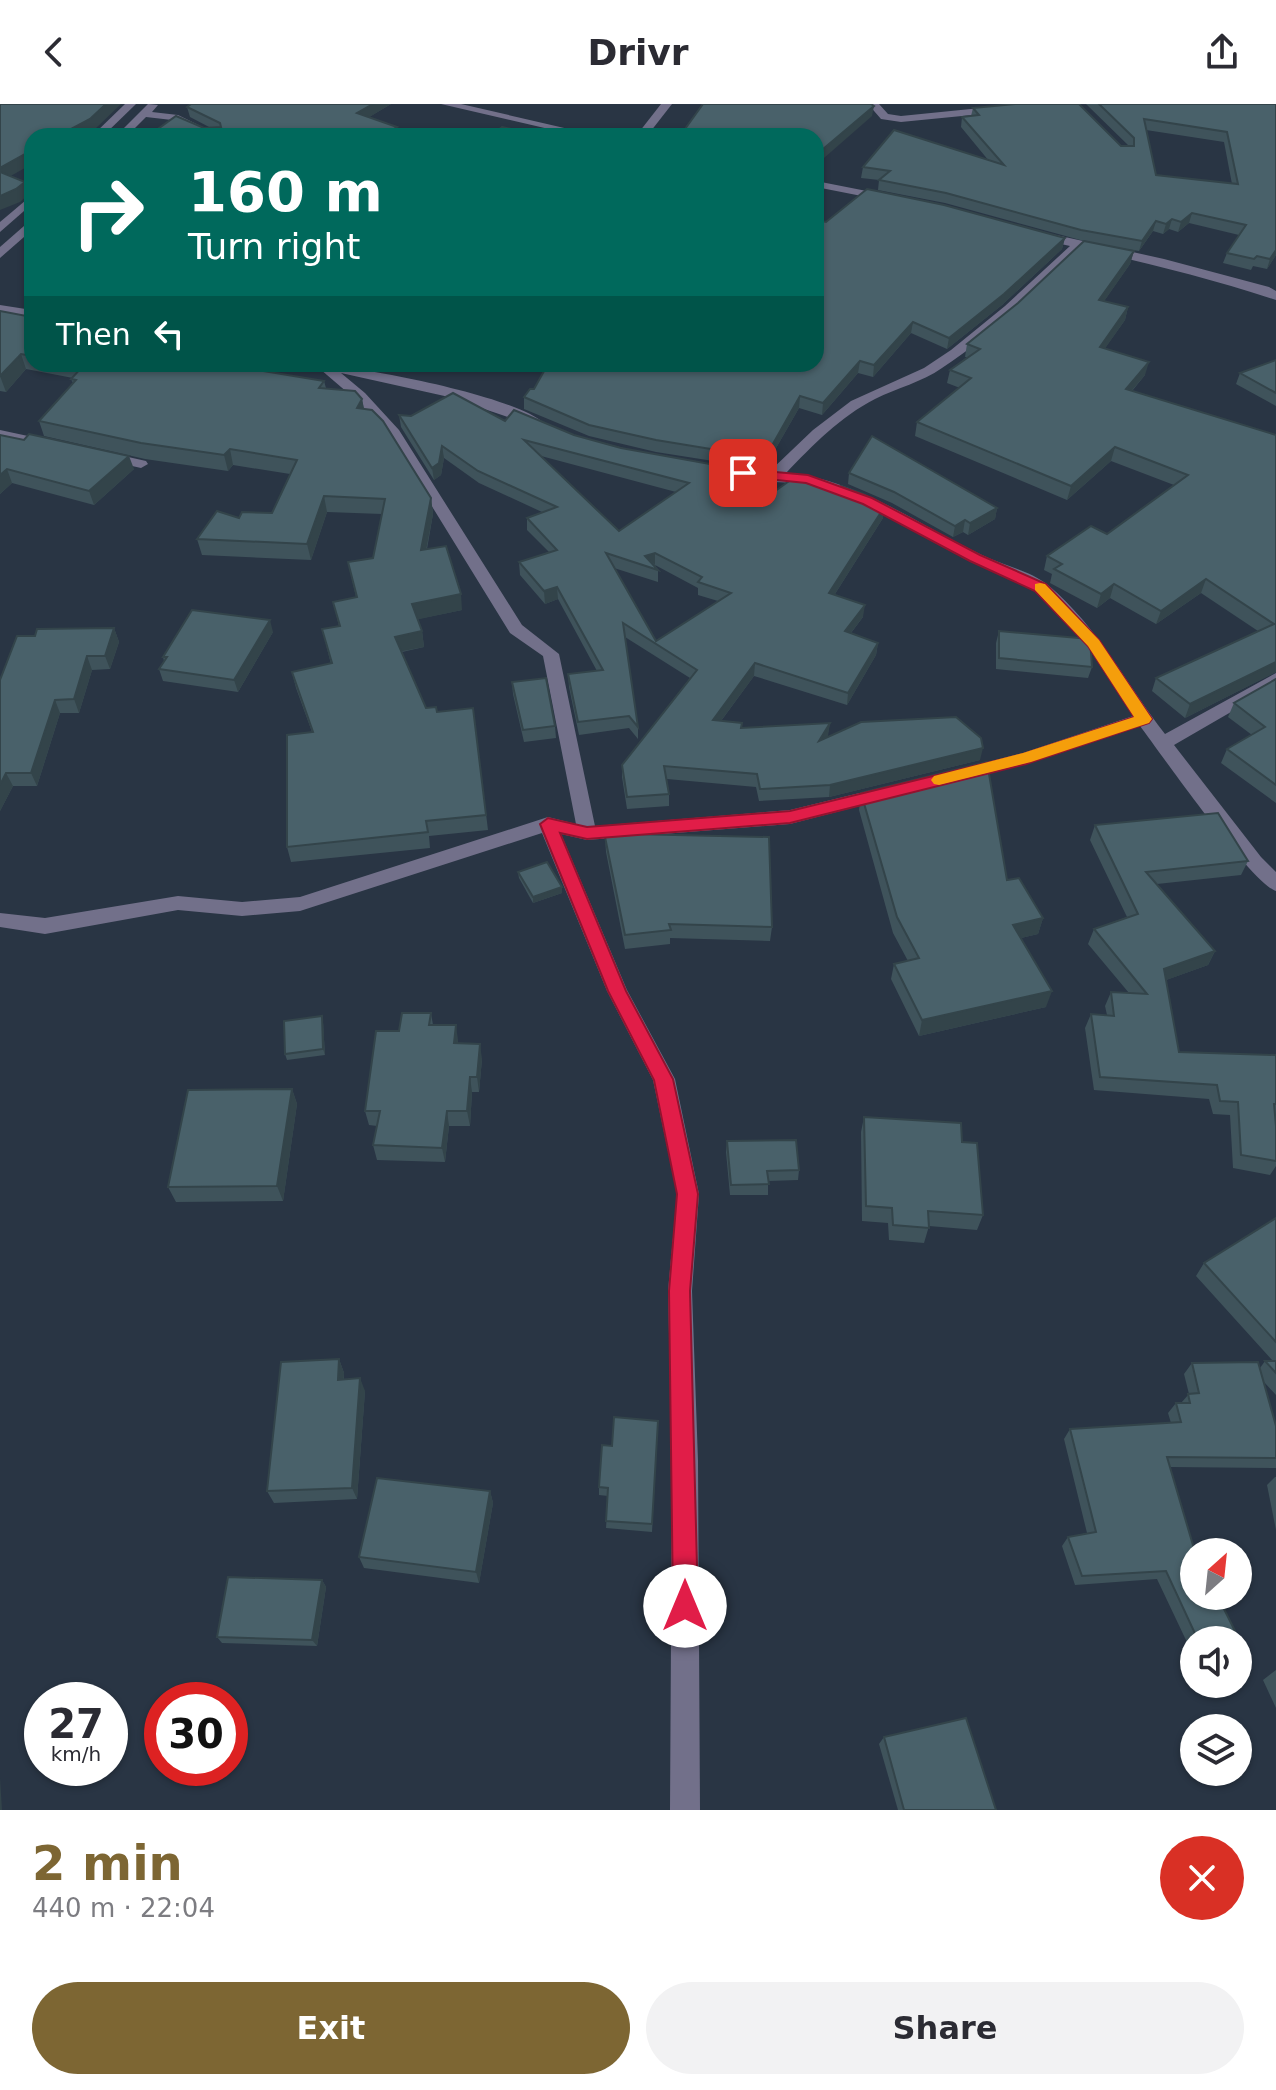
<!DOCTYPE html>
<meta charset="utf-8">
<style>
:root{--surface:#fff;--page:#f2f2f3;--text:#2b2b33;--muted:#7c7c81;--accent:#7d6633}
body{margin:0;font-family:"DejaVu Sans",sans-serif;background:var(--page);color:var(--text);height:100vh;display:flex;flex-direction:column;font-size:30px;white-space:nowrap}
*{box-sizing:border-box;margin:0}
p{font-size:26px;color:var(--muted)}
.icon{flex:none;width:44px;height:44px;fill:none;stroke:currentColor;stroke-width:2;stroke-linecap:round;stroke-linejoin:round}
.map{position:relative;height:1706px;overflow:hidden}
.details{display:flex;flex-direction:column;background:var(--surface);flex:1}
.details>*{flex:none}
.guide{position:absolute;left:24px;top:24px;width:800px;height:244px;border-radius:24px;box-shadow:0 2px 6px #0004;background:#00695c;color:#fff;overflow:hidden}
.needle{width:52px;rotate:27deg}
.buttons{position:absolute;left:1180px;top:1434px;display:grid;gap:16px}
.buttons a{display:grid;place-items:center;width:72px;height:72px;border-radius:50%;background:var(--surface);box-shadow:0 2px 6px #0004;font-size:40px}
.speed{position:absolute;left:24px;top:1578px;display:flex;gap:16px;font-size:40px;font-weight:700;text-align:center}
.speed>*{display:grid;place-content:center;width:104px;height:104px;border-radius:50%;background:var(--surface);box-shadow:0 2px 6px #0004;line-height:1}
.speed small{font-size:20px;font-weight:400}
.speed .limit{border:12px solid #d22;background:#fff;color:#111}
.pin{position:absolute;display:grid;place-items:center;width:68px;height:68px;color:#fff;margin:-34px;border-radius:16px;box-shadow:0 4px 12px #0006}
.me{position:absolute;width:88px;margin:-44px;rotate:0deg;stroke-linejoin:round;filter:drop-shadow(0 0 6px #0008)}
.turn{display:flex;align-items:center;gap:28px;height:168px;padding:0 32px;font-size:36px}
.turn .icon{width:104px;height:104px;stroke-width:2.5}
.turn b{display:block;font-size:56px;line-height:68px}
.then{display:flex;align-items:center;height:76px;padding:0 32px;background:#0003;gap:16px;font-size:30px}
.round{display:grid;place-items:center;flex:none;width:84px;height:84px;border-radius:42px;background:var(--page)}
.overview{display:flex;align-items:center;justify-content:space-between;height:136px;padding:0 32px}
h1{font-size:48px;font-weight:700;line-height:60px;color:var(--accent)}
.button{display:flex;gap:16px;margin-top:auto;padding:16px 32px}
.button a{flex:1;height:92px;border-radius:48px;background:var(--accent);color:#fff;font-size:32px;font-weight:700;line-height:92px;text-align:center}
.button a+a{background:var(--page);color:var(--text)}
header{display:flex;justify-content:space-between;align-items:center;height:104px;padding:0 32px;background:var(--surface);font-size:36px;font-weight:700}
.map>svg:first-child{display:block}
</style>
<header><svg class="icon" aria-label="back" viewBox="0 0 24 24"><path d="M15 5l-7 7 7 7"/></svg>Drivr<svg class="icon" aria-label="share" viewBox="0 0 24 24"><path d="M12 15V3M7 8l5-5 5 5M5 13v7h14v-7"/></svg></header>
<div class="map">
<svg width="1276" height="1706" viewBox="0 0 1276 1706">
<rect width="100%" height="100%" fill="#293544"/>
<g fill="none" stroke-linecap="round" stroke-linejoin="round">
<g fill="#72708a" fill-rule="evenodd">
<polygon points="125,0 136,0 103,32 92,32"/>
<polygon points="148,0 158,1 152,8 178,11 221,32 207,32 172,16 146,13 127,32 116,32"/>
<polygon points="441,0 461,0 599,32 579,32"/>
<polygon points="661,0 672,0 647,32 636,32"/>
<polygon points="868,0 879,0 888,10 901,12 1021,0 1058,0 1053,3 901,18 881,15"/>
<polygon points="816,77 887,91 893,94 887,97 816,83"/>
<polygon points="32,91 32,100 0,128 0,118"/>
<polygon points="32,115 32,126 0,154 0,143"/>
<path d="M1038 127 1164 155 1269 183 1276 187V196C1212 175 1147 159 1081 144 1038 187 993 231 942 264 922 278 897 284 875 295 840 313 813 341 786 369 858 375 918 421 982 451 1002 461 1031 467 1048 481 1098 523 1127 581 1165 630L1276 569V582L1174 641 1261 753 1276 768V787C1252 780 1161 650 1140 622L1032 658 962 676 956 674 953 670 956 666 1023 649 1133 612 1088 543 1035 486 969 457 863 400 806 379 772 378 744 373 742 370 749 366 770 367 813 326 851 297 924 264 951 246 1005 202 1070 142 1034 134V128Z"/>
<polygon points="0,201 32,206 32,214 0,209"/>
<path d="M306 260C351 260 513 291 544 319L537 323 449 293 341 269 365 289 399 326 522 521 559 550 595 722 790 706 884 683 893 689 890 694 790 720 587 736 561 730 627 886 675 975 699 1090 692 1187 698 1357 700 1706H670L672 1357 668 1187 677 1090 653 976 607 887 542 729 300 807 242 812 178 806 45 830 0 823V809L45 814 178 792 242 798 300 793 548 713 576 720 543 552 510 529 388 331 355 295 320 265Z"/>
<polygon points="0,326 56,338 58,341 51,345 0,334"/>
<polygon points="106,348 146,357 148,360 141,364 101,355 99,352"/>
</g>
</g>
<g fill="#3f535b" fill-rule="evenodd">
<polygon points="191,0 391,0 369,13 397,23 398,32 148,32 211,24 190,13 187,3"/>
<path d="M1086 0H1276V151L1267 165 1253 162 1251 166 1223 159 1227 149 1239 131 1189 119 1178 128 1169 125 1163 130 1153 127 1139 147 1108 142 1134 147 1130 160 1104 197 1128 203 1125 216 1105 244 1145 271 1132 287 1276 331V568L1185 614 1152 587 1156 574 1258 527 1201 489 1156 520 1110 494 1097 504 1050 479 1052 470 1044 466 1047 452 1107 430 1174 381 1111 357 1067 396 915 332 917 318 960 284 947 279 950 266 967 253H965L967 240 1018 199 1084 137 945 99 878 86 879 76 861 74 863 63 989 57 961 23 962 13 971 12 973 4 1121 42H1129ZM1146 26 1224 38 1232 80 1156 71Z"/>
<polygon points="826,118 1065,134 1062,145 1002,201 947,245 911,229 873,273 858,269 822,311 799,304 764,365 656,348 589,332 524,305 524,293 534,285 816,260"/>
<polygon points="0,207 32,213 32,260 221,260 324,277 326,284 362,295 364,305 431,394 433,410 427,445 462,506 418,515 422,527 424,543 402,548 426,604 437,608 473,604 488,726 429,732 430,744 291,758 287,743 312,628 296,584 292,568 331,560 322,525 339,522 333,498 356,493 348,458 373,454 382,410 327,408 311,456 202,451 197,435 239,414 272,409 290,370 233,361 228,367 145,355 44,332 39,317 73,279 71,275 73,274 26,265 6,288 0,287"/>
<polygon points="1276,256 1276,302 1236,280 1240,269"/>
<path d="M399 311 505 317 574 331 775 384 770 390 883 414 835 490 863 513 851 529 878 539 876 551 847 601 754 572 721 617 741 624 830 619 827 634 980 656 829 693 759 697 756 683 667 675 669 690V702L627 705 622 673V661L690 574 625 533 638 623V635L629 624 579 631 569 583 568 570 597 567 558 495 545 500 520 471 519 458 549 448 527 426V414L542 408 479 379 444 354 441 371 434 376 401 323ZM541 352 676 388 619 427ZM655 461 698 484V491L718 497 656 537 614 464 658 478V466Z"/>
<polygon points="0,331 134,365 94,401 12,379 0,390"/>
<polygon points="849,369 997,404 995,415 968,431 963,428 953,433 892,399 848,380"/>
<polygon points="114,524 119,538 110,565 92,566 79,609 60,609 37,682 13,682 0,707 0,576 35,532"/>
<polygon points="999,527 1092,563 1088,574 996,565 996,539"/>
<polygon points="273,528 238,588 163,577 159,565 164,557 163,553"/>
<polygon points="1276,575 1276,699 1221,659 1227,645 1252,631 1228,613 1234,599"/>
<polygon points="512,578 555,622 556,634 524,638 513,590"/>
<polygon points="861,689 1007,776 1043,814 1038,830 1021,834 1046,903 919,932 891,875 894,860 908,857 893,829 859,706"/>
<polygon points="1095,721 1248,757 1241,771 1157,780 1215,847 1208,861 1166,876 1179,948 1276,951 1276,1062 1270,1071 1233,1064 1230,1011 1213,1010 1209,995 1094,986 1085,924 1091,910 1107,911 1105,902 1111,888 1129,889 1088,840 1094,825 1127,813 1090,736"/>
<polygon points="605,733 772,823 770,837 670,834 670,840 625,845 606,748"/>
<polygon points="518,768 562,789 533,799 519,774"/>
<polygon points="431,909 433,921 458,936 458,939 482,955 479,988 472,988 470,1022 449,1022 445,1058 377,1056 373,1041 377,1022 369,1021 365,1007 399,927"/>
<polygon points="323,918 325,951 287,956 285,950"/>
<polygon points="292,985 297,1000 283,1097 176,1098 168,1083"/>
<polygon points="864,1013 962,1038 983,1111 977,1126 929,1122 924,1139 889,1136 888,1119 862,1117 861,1028"/>
<polygon points="727,1037 799,1066 798,1076 768,1077 768,1091 730,1091 726,1048"/>
<polygon points="1276,1114 1276,1291 1264,1278 1276,1322 1276,1364 1170,1363 1209,1498 1225,1535 1194,1536 1194,1553 1157,1475 1075,1481 1062,1442 1068,1433 1087,1429 1064,1335 1070,1325 1171,1319 1168,1309 1176,1299 1181,1299 1189,1290 1184,1270 1192,1259 1260,1264 1265,1257 1273,1257 1196,1172 1204,1159"/>
<polygon points="339,1255 344,1269 344,1275 365,1287 357,1395 274,1399 267,1387"/>
<polygon points="658,1317 652,1428 606,1424 608,1392 599,1391 599,1383"/>
<polygon points="1275,1373 1276,1373 1276,1426 1267,1381"/>
<polygon points="490,1387 493,1399 479,1479 364,1464 359,1453"/>
<polygon points="322,1476 326,1483 317,1542 222,1539 217,1533"/>
<polygon points="1276,1566 1276,1604 1263,1576"/>
<polygon points="884,1633 996,1706 898,1706 879,1640"/>
</g>
<g fill="#33444a">
<polygon points="106,0 121,0 93,27 83,32 58,32"/>
<polygon points="373,0 391,0 358,20 357,9"/>
<polygon points="874,2 872,12 816,61 816,51"/>
<polygon points="397,23 398,32 381,32"/>
<polygon points="32,46 32,60 0,78 0,64"/>
<polygon points="25,78 29,90 20,98 0,106 0,92"/>
<polygon points="1192,109 1189,119 1178,128 1181,118"/>
<polygon points="1172,115 1169,125 1163,130 1166,120"/>
<polygon points="1156,117 1153,127 1139,147 1142,137"/>
<polygon points="1065,134 1062,145 1002,201 947,245 949,234"/>
<polygon points="1276,146 1276,151 1267,165 1270,155"/>
<polygon points="1134,147 1130,160 1096,209 1099,196"/>
<polygon points="1128,203 1125,216 1097,256 1100,243"/>
<polygon points="913,218 911,229 873,273 874,261"/>
<polygon points="21,250 26,265 6,288 0,272"/>
<polygon points="860,257 858,269 822,311 823,299"/>
<polygon points="1149,258 1145,271 1122,298 1126,285"/>
<polygon points="800,292 799,304 764,365 765,354"/>
<polygon points="362,295 365,310 357,304"/>
<polygon points="442,342 444,354 441,371 434,376 432,364"/>
<polygon points="1115,343 1111,357 1067,396 1071,382"/>
<polygon points="230,345 233,361 228,367 224,351"/>
<polygon points="129,352 134,365 94,401 89,387"/>
<polygon points="7,365 12,379 0,390 0,371"/>
<polygon points="776,372 775,384 764,396 765,384"/>
<polygon points="324,392 327,408 311,456 307,440"/>
<polygon points="431,394 433,410 423,462 421,446"/>
<polygon points="885,402 883,414 828,501 829,489"/>
<polygon points="997,404 995,415 968,431 970,419"/>
<polygon points="965,416 963,428 953,433 955,422"/>
<polygon points="655,449 655,461 645,452"/>
<polygon points="1206,475 1201,489 1156,520 1161,507"/>
<polygon points="1114,480 1110,494 1097,504 1101,490"/>
<polygon points="557,483 558,495 545,500 544,487"/>
<polygon points="461,490 462,506 415,516 412,500"/>
<polygon points="865,501 863,513 843,539 845,527"/>
<polygon points="270,516 273,528 238,588 234,576"/>
<polygon points="114,524 119,538 110,565 105,552"/>
<polygon points="422,527 424,543 398,548 395,533"/>
<polygon points="878,539 876,551 847,601 848,589"/>
<polygon points="87,552 92,566 79,609 74,595"/>
<polygon points="1276,558 1276,568 1185,614 1190,600"/>
<polygon points="755,559 754,572 712,629 713,616"/>
<polygon points="55,596 60,609 37,682 31,669"/>
<polygon points="830,619 828,632 818,650 819,637"/>
<polygon points="983,644 980,656 829,693 830,681"/>
<polygon points="6,669 13,682 0,707 0,681"/>
<polygon points="562,783 562,789 533,799 533,793"/>
<polygon points="1043,814 1038,830 1008,837 1013,821"/>
<polygon points="1215,847 1208,861 1158,879 1164,865"/>
<polygon points="1052,887 1046,903 919,932 922,916"/>
<polygon points="322,912 323,918 325,951 323,945"/>
<polygon points="456,921 458,936 457,955 454,939"/>
<polygon points="480,940 482,955 479,988 477,973"/>
<polygon points="470,973 472,988 470,1022 467,1007"/>
<polygon points="292,985 297,1000 283,1097 277,1082"/>
<polygon points="447,1007 449,1022 445,1058 442,1044"/>
<polygon points="339,1255 344,1269 343,1289 338,1276"/>
<polygon points="360,1274 365,1287 357,1395 352,1384"/>
<polygon points="490,1387 493,1399 479,1479 476,1468"/>
<polygon points="322,1476 326,1483 317,1542 312,1536"/>
<polygon points="1235,1527 1225,1535 1214,1536 1219,1532"/>
<polygon points="0,1674 2,1706 0,1706"/>
</g>
<g fill="#49616a" stroke="#33444a" stroke-width="2" fill-rule="evenodd">
<polygon points="0,0 106,0 90,15 58,32 32,32 32,46 0,64"/>
<polygon points="191,0 373,0 357,9 397,23 381,32 148,32 176,12 204,24 221,23 220,19 187,3"/>
<polygon points="703,0 871,0 874,2 816,51 816,32 680,32"/>
<path d="M1015 0H1079L1121 42H1134V34L1099 0H1276V146L1270 155 1257 152 1254 155 1227 149 1246 121 1192 109 1181 118 1172 115 1166 120 1156 117 1142 137 1081 126 946 89 879 76 890 67 863 63 894 26 1004 61 962 13 979 11 973 4ZM1144 15 1227 28 1238 80 1156 71Z"/>
<polygon points="502,23 544,32 490,32"/>
<polygon points="0,68 25,78 16,85 0,92"/>
<polygon points="867,85 944,101 1065,134 1004,190 949,234 913,218 874,261 860,257 823,299 800,292 765,354 656,336 589,321 524,293 530,285 534,285 548,260 816,260 816,118 818,116 826,118"/>
<polygon points="1084,137 1134,147 1099,196 1128,203 1100,243 1149,258 1126,285 1276,331 1276,558 1190,600 1156,574 1274,520 1206,475 1161,507 1114,480 1101,490 1054,465 1062,460 1047,452 1091,422 1107,430 1188,371 1115,343 1071,382 917,318 971,274 950,266 980,245 967,240 1018,199"/>
<polygon points="0,207 32,213 32,252 21,250 0,272"/>
<polygon points="1276,256 1276,289 1240,269"/>
<polygon points="79,260 221,260 324,277 319,284 355,287 362,295 357,304 372,306 383,317 431,394 421,446 446,442 461,490 412,500 422,527 395,533 426,604 436,603 437,608 473,604 486,711 426,717 428,728 287,743 287,631 313,628 292,568 332,559 322,525 340,522 333,498 357,493 348,458 373,454 385,395 324,392 307,440 197,435 217,407 239,414 242,408 272,409 297,356 230,345 224,351 141,339 39,317 76,276 71,275 84,261"/>
<path d="M453 289 505 317 514 306 574 331 621 344 776 372 765 384 771 390 792 375 838 387 841 382 863 390 885 402 829 489 865 501 845 527 878 539 848 589 755 559 713 616 742 619 741 624 830 619 819 637 861 618 956 613 981 634 983 644 830 681 760 685 757 670 664 662 669 690 627 693 622 661 697 566 623 519 638 623 629 612 578 618 568 570 603 566 557 483 544 487 519 458 557 446 527 414 557 403 478 367 442 342 439 359 432 364 399 311 411 312ZM524 336 689 379 619 427ZM606 449 658 466 645 452 655 449 702 473 698 478 731 489 656 537Z"/>
<polygon points="29,330 129,352 89,387 7,365 0,371 0,331 24,336"/>
<polygon points="872,332 997,404 970,419 965,416 955,422 894,388 849,369"/>
<polygon points="192,506 270,516 234,576 159,565 167,553 163,553"/>
<polygon points="114,524 105,552 87,552 74,595 55,596 31,669 6,669 0,681 0,576 17,532 35,532 37,525"/>
<polygon points="999,527 1090,535 1092,563 999,554"/>
<polygon points="546,574 555,622 523,626 512,578"/>
<polygon points="1276,575 1276,681 1227,645 1265,623 1234,599"/>
<polygon points="987,658 1007,776 1019,774 1043,814 1013,821 1052,887 922,916 894,860 919,854 897,813 861,689"/>
<polygon points="1218,709 1248,757 1146,768 1215,847 1164,865 1179,948 1276,951 1276,1000 1274,1000 1276,1022 1276,1057 1241,1051 1238,998 1220,997 1217,981 1100,973 1091,910 1114,912 1111,888 1147,890 1094,825 1138,810 1095,721"/>
<polygon points="630,730 769,733 772,823 669,820 671,826 625,831 605,733"/>
<polygon points="547,758 562,783 533,793 518,768"/>
<polygon points="402,909 431,909 429,921 456,921 454,939 480,940 477,973 470,973 467,1007 447,1007 442,1044 373,1041 380,1007 365,1007 376,927 399,927"/>
<polygon points="322,912 323,945 285,950 284,917"/>
<polygon points="292,985 277,1082 168,1083 188,986"/>
<polygon points="864,1013 961,1019 962,1038 977,1039 983,1111 928,1107 929,1124 893,1121 892,1104 866,1102"/>
<polygon points="796,1036 799,1066 767,1067 769,1080 731,1081 727,1037"/>
<polygon points="1276,1114 1276,1238 1204,1159"/>
<polygon points="339,1255 338,1276 360,1274 352,1384 267,1387 281,1258"/>
<polygon points="1265,1257 1276,1257 1276,1269"/>
<polygon points="1258,1258 1276,1322 1276,1354 1167,1353 1195,1448 1194,1492 1208,1492 1209,1498 1219,1495 1235,1527 1219,1532 1220,1536 1198,1536 1166,1467 1082,1472 1068,1433 1096,1428 1070,1325 1181,1318 1176,1299 1190,1299 1188,1290 1199,1289 1192,1259"/>
<polygon points="614,1313 658,1317 652,1420 606,1417 608,1384 599,1383 602,1341 612,1342"/>
<polygon points="377,1374 490,1387 476,1468 359,1453"/>
<polygon points="228,1473 322,1476 312,1536 217,1533"/>
<polygon points="966,1614 996,1706 904,1706 884,1633"/>
</g>
<polygon fill="#e11d48" stroke="#92132f" stroke-width="2" points="743,365 808,371 872,394 980,451 1046,480 1099,536 1152,615 1149,619 1026,660 790,719 587,735 560,729 626,887 673,975 698,1090 690,1187 698,1502 694,1511 685,1514 677,1511 673,1502 669,1187 677,1090 654,976 608,887 540,720 548,714 587,723 790,707 1023,650 1134,613 1088,542 1035,487 970,457 863,400 806,379 738,372 738,367"/>
<polygon fill="#f59e0b" points="1040,479 1045,480 1099,536 1152,615 1149,619 1031,658 939,681 934,680 931,676 934,672 1023,649 1134,613 1088,542 1035,486 1035,480"/>
</svg>
<div class="buttons">
<a><svg class="needle" viewBox="-14 -14 28 28"><path d="M0-13l5 13h-10z" fill="#e53935"/><path d="M0 13l5-13h-10z" fill="#7c7c81"/></svg></a>
<a><svg class="icon" aria-label="sound" viewBox="0 0 24 24"><path d="M4 9h4l5-4v14l-5-4H4zM17 9q2 3 0 6"/></svg></a>
<a><svg class="icon" aria-label="layers" viewBox="0 0 24 24"><path d="M12 4l9 5-9 5-9-5zM3 14l9 5 9-5"/></svg></a>
</div>
<div class="speed"><div>27<small>km/h</small></div><div class="limit">30</div></div>
<div class="pin" style="left:743px;top:369px;background:#d93025"><svg class="icon" aria-label="arrive" viewBox="0 0 24 24"><path d="M6 21V4h12l-3 4 3 4H6"/></svg></div>
<svg class="me" style="left:685px;top:1502px" viewBox="-20 -20 40 40"><circle r="19" fill="#fff"/><path d="M0-13L10 11 0 6-10 11z" fill="#e11d48"/></svg>
<div class="guide">
<div class="turn"><svg class="icon" aria-label="right" viewBox="0 0 24 24"><path d="M7 20v-9h11M14 6l5 5-5 5"/></svg><div><b>160 m</b>Turn right</div></div>
<div class="then">Then<svg class="icon" aria-label="left" viewBox="0 0 24 24"><path d="M17 20v-9H6M10 6l-5 5 5 5"/></svg></div>
</div>
</div>
<section class="details">
<div class="overview"><div><h1>2 min</h1><p>440 m · 22:04</p></div><a class="round" style="background:#d93025;color:#fff"><svg class="icon" aria-label="close" viewBox="0 0 24 24"><path d="M6 6l12 12M18 6L6 18"/></svg></a></div>
<div class="button"><a>Exit</a><a>Share</a></div>
</section>
